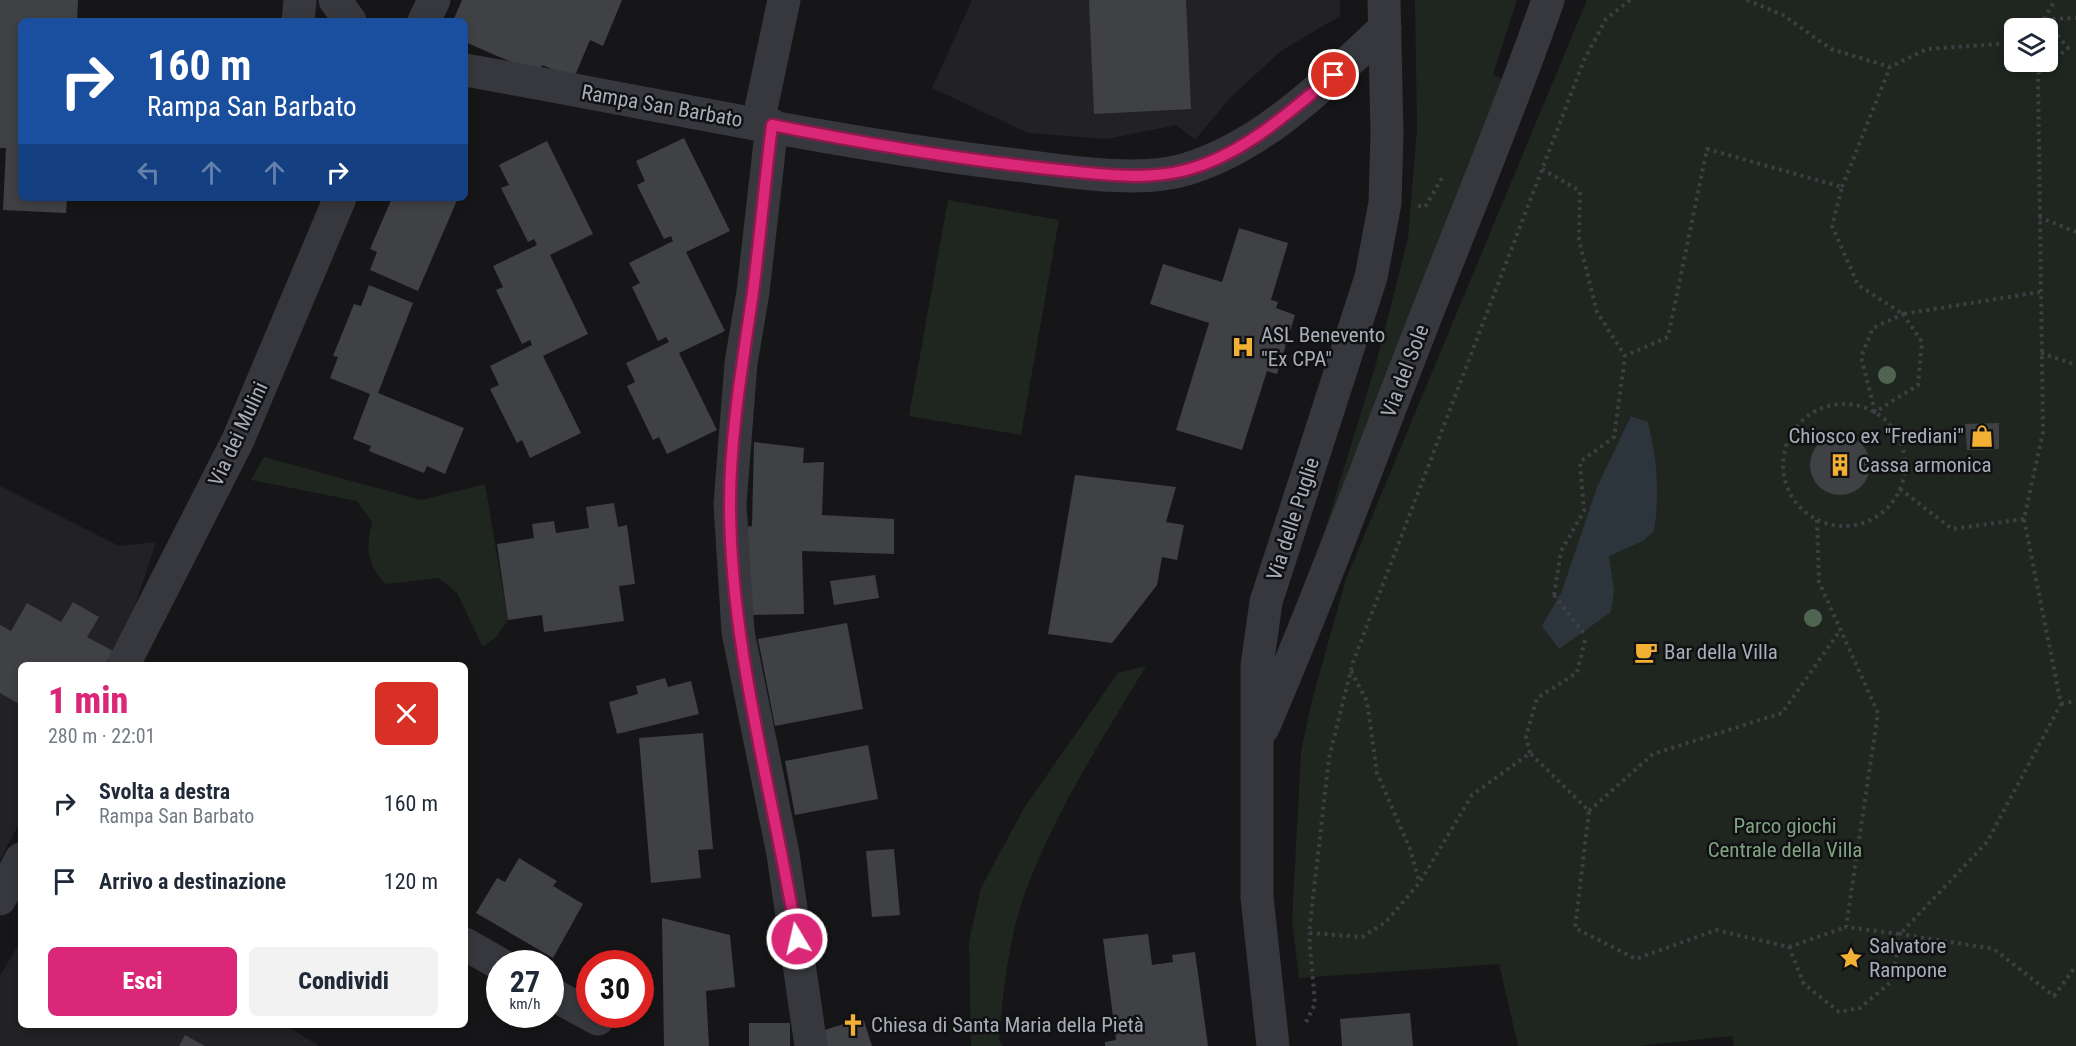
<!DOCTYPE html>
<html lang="it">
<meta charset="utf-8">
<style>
:root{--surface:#fff;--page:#f2f2f3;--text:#1f2937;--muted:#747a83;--accent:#db2777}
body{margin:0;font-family:"Roboto Condensed",sans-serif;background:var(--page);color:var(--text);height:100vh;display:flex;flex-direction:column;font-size:22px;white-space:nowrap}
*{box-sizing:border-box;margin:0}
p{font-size:20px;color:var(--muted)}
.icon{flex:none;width:33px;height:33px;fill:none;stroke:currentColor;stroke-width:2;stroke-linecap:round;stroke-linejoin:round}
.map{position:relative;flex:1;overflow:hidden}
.sheet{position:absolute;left:18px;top:662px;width:450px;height:366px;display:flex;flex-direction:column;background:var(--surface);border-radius:9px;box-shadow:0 3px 9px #0003}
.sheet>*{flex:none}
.guide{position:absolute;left:18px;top:18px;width:450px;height:183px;border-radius:9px;box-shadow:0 3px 9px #0003;background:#1a4fa0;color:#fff;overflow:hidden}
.tools{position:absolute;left:2004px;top:18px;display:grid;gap:12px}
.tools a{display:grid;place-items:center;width:54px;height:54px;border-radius:9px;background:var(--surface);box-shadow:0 3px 9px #0003;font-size:30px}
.speed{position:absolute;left:486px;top:950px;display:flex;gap:12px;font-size:30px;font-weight:700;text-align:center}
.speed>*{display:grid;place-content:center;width:78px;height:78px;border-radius:50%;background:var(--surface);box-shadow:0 3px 9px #0003;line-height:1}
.speed small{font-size:15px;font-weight:400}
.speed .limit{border:9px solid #d22;background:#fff;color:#111}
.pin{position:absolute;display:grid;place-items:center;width:51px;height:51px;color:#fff;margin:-26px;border:3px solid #fff;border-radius:50%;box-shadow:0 2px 6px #0007}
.me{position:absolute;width:66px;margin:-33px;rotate:351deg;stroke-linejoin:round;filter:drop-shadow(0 0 4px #0008)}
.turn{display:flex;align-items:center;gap:21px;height:126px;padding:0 30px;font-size:27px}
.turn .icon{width:78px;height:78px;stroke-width:2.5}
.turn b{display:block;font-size:42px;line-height:51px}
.lanes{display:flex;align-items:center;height:57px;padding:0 30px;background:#0003;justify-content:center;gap:30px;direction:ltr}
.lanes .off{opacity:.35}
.round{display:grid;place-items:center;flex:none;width:63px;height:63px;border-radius:9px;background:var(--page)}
.headline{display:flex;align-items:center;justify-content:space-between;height:102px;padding:0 30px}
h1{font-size:36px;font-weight:800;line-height:45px;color:var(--accent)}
.button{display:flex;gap:12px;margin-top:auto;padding:12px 30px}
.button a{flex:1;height:69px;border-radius:9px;background:var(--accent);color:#fff;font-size:24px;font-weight:800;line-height:69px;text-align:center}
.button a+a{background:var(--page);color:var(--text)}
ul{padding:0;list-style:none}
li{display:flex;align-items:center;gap:18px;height:78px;padding:0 30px}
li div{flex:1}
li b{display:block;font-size:22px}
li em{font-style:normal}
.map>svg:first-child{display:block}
</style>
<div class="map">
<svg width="2076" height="1046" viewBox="0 0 2076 1046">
<rect width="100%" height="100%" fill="#161618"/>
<g fill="#222225">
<polygon points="972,0 1340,0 1340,16 1281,51 1230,98 1195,140 1176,125 1106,139 1028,133 932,88"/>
<polygon points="0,486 119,546 156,542 124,639 109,664 21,664 21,820 0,860"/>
<polygon points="21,940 21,1024 285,1025 319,1046 0,1046 0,976"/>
</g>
<g fill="#1e261f" fill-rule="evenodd">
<polygon points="1415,0 1517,0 1493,74 1508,83 1361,461 1324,533 1376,364 1408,238 1417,129"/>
<path d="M1587 0H2076V1046H1734L1732 1036 1639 1046H1518L1499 964 1299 978 1292 922 1301 752 1312 700 1346 579ZM2014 28H2048V62H2014Z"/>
<polygon points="948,200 1059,220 1021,435 909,416"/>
<path d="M264 457 421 500 485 484 508 620 496 637 483 647 457 593 439 578 385 584C366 561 366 550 372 522L357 501 251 480Z"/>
<path d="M1146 666C1102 740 1053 814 1024 896 1008 942 1003 992 999 1040L1003 1046H971L969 941 981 888 1024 808 1118 673Z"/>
</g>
<path fill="#2c353c" d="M1631 416 1648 422C1657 459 1660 494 1654 531L1643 541 1609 556 1614 591 1611 612 1559 649 1542 626 1562 591 1597 487Z"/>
<g fill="#404145">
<polygon points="0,0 78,0 77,21 21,21 21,198 67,198 66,213 3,210 6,148 0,148"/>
<polygon points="462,0 622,0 603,46 590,40 574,78 542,65 539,74 465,42 465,21 453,21"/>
<polygon points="1089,0 1186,0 1191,109 1094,114"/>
<polygon points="684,138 730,231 686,252 725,331 679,353 717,430 667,454 659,437 653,440 627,386 635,382 626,363 669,342 666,337 658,341 632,287 640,283 629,263 673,241 671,236 664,239 637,185 645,181 636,161"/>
<polygon points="547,141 593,234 550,255 588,334 543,356 581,433 530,458 522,440 517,443 490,389 499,385 490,366 532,345 530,340 522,344 496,290 503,287 493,266 537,245 534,239 528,242 501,188 509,185 499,165"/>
<polygon points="392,198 458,198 418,291 370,270 377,252 370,249"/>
<polygon points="1239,228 1288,243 1271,300 1278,302 1276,308 1295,315 1277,374 1267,371 1242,450 1176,430 1209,323 1150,304 1163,264 1222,282"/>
<polygon points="369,285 413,303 378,393 464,428 445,474 427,466 424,473 369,451 371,446 353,439 370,394 330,378 338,357 333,356 354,304 361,306"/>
<polygon points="1999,423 1999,449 1967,450 1965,424"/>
<circle cx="1840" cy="465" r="30"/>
<polygon points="754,442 804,448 803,463 824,462 822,515 894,519 894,554 802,551 804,614 744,615 744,527 752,526"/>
<polygon points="1075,475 1176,487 1166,522 1184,525 1177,560 1162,557 1157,585 1112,643 1048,634"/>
<polygon points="614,503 618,527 627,525 635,584 619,586 624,621 544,632 542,615 508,620 497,544 534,538 532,524 554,521 556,533 589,528 586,507"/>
<polygon points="875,575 879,598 834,605 830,581"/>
<polygon points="73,602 99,617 87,637 113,651 105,664 21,664 21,705 0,693 0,625 11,631 27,603 61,622"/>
<polygon points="847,623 863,709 775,726 758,639"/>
<polygon points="665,678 668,687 691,681 699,714 617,734 609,702 638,694 636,686"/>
<polygon points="703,733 713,849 698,850 701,878 651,883 639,738"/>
<polygon points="868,745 878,799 795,815 785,761"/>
<polygon points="894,849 900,915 872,917 866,851"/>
<polygon points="519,858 557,881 553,886 583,904 553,958 476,913 497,878 505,882"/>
<polygon points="662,918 730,935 735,987 706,991 709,1046 664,1046"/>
<polygon points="1148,934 1152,965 1173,962 1172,955 1195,952 1208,1046 1105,1046 1105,1042 1116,1040 1103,939"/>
<polygon points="1410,1013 1413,1046 1342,1046 1340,1019"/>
<polygon points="863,1018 872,1046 823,1046 818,1032"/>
<rect x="749" y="1023" width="41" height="23"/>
<polygon points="185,1035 205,1046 179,1046"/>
</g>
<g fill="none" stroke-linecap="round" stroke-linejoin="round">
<g stroke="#3d3f44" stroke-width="4" stroke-dasharray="3 4.5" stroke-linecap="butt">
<polyline points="1630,0 1606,19 1584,60 1353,662 1329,758 1309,933 1362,937 1386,922 1420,882 1472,795 1530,753 1589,811 1575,928 1636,959 1716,930 1789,947 1804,984 1839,1012 1860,1008 1892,981 1900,934 1994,949 2054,996 2076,966"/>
<polyline points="1747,0 1783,15 1831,49 1890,67 1927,49 2014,43"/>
<polyline points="2044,19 2055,0"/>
<polyline points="2045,19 2076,18"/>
<polyline points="2028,62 2038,73 2068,48 2044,19 2032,28"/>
<polyline points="1542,169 1580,191 1579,240 1597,312 1625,356"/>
<polyline points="1842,187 1890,67"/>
<polyline points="1418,206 1425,207 1442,178"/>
<polyline points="2039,217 2076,232"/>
<polygon points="1903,314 1922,342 1918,385 1875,412 1861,357 1873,328"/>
<polyline points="2041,353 2076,365"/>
<circle cx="1844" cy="465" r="61"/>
<polyline points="1900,489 1952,529 2024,519 2043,432 2038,73"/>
<polyline points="1817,520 1819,582 1878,713 1846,927 1900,934 1987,842 2061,704 2024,519"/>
<polyline points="1554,595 1561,551 1584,511 1580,462 1614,437 1625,356 1668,337 1707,149 1842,187 1832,226 1858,285 1903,314 2040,292"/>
<polyline points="1351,671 1367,701 1377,773 1410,849 1419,881"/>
<polyline points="2061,704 2076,701"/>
<polyline points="1530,753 1526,737 1537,698 1577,673 1586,636"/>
<polyline points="1589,811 1653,754 1782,713 1841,629"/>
<polyline points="1789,947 1846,927"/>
<polyline points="1306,1022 1315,1004 1309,933"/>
</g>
<g stroke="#37383d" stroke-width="33">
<polyline points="335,0 350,21"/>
<polyline points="298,21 300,0"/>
<polyline points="424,21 434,0"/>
<path d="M465 70C649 102 831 143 1016 165 1066 171 1139 184 1187 169 1265 145 1326 82 1385 28"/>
<polyline points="758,123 784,0"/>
<polyline points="772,125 753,292 741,363 730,504 738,632 783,854 811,1046"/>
<polyline points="124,664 238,440 340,198"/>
<path d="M1263 728C1320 596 1369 461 1422 326 1464 218 1510 110 1548 0"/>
<polyline points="0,899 21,859"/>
<polyline points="465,944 500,964"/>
<polyline points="550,993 598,1019"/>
<polyline points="1273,1046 1257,897 1257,666 1266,602 1371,277 1385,203 1387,133 1384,0"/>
</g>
<polyline stroke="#3d3f44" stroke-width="4" stroke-dasharray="3 4.5" stroke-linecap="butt" points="1554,595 1586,636"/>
</g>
<g fill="#506452">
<circle cx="1887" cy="375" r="9"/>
<circle cx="1813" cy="618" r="9"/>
</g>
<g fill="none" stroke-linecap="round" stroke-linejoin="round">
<g stroke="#8e194d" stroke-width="15">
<path id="route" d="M797 939C774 797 730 648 730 504 730 434 743 361 753 292 760 237 765 181 772 125 867 144 962 160 1059 170 1100 174 1145 181 1186 170 1243 155 1289 112 1334 75"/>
</g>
<use href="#route" stroke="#db2777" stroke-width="10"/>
</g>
<defs>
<g id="hospital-bare" transform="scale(1.8)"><path d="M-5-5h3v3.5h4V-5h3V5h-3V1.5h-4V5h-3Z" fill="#f2b134" stroke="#111113" stroke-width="2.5" paint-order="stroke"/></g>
<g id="shop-bare" transform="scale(1.8)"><path d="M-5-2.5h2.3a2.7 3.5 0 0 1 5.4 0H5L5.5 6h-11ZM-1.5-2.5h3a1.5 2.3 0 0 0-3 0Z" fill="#f2b134" stroke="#111113" stroke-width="2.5" paint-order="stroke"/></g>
<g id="building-bare" transform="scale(1.8)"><path d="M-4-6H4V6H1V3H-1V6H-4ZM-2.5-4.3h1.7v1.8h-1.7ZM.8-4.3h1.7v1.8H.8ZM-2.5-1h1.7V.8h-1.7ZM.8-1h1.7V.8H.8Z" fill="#f2b134" stroke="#111113" stroke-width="2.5" paint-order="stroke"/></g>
<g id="cafe-bare" transform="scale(1.8)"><path d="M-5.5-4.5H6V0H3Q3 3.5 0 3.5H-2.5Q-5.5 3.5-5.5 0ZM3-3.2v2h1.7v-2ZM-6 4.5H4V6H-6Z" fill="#f2b134" stroke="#111113" stroke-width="2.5" paint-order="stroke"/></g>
<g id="sight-bare" transform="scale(1.8)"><path d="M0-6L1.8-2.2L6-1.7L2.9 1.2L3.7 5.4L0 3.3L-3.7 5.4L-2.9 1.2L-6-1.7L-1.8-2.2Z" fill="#f2b134" stroke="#111113" stroke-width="2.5" paint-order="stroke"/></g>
<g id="church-bare" transform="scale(1.8)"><path d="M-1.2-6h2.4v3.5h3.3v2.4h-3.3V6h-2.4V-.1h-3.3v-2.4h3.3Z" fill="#f2b134" stroke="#111113" stroke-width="2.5" paint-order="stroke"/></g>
</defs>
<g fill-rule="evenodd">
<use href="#hospital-bare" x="1243" y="347"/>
<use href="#shop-bare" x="1982" y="436"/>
<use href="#building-bare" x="1840" y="465"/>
<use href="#cafe-bare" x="1646" y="652"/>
<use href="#sight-bare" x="1851" y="958"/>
<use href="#church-bare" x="853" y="1025"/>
</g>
<g text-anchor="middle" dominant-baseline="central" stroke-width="5" stroke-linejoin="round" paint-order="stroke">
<g font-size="21" fill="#a8adb8" stroke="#111113">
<text transform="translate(662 106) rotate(10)">Rampa San Barbato</text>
<text transform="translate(1405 371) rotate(-69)">Via del Sole</text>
<text transform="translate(238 434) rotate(-65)">Via dei Mulini</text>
<text transform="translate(1293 519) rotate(-72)">Via delle Puglie</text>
</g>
<g font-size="21" fill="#a8adb8" stroke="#111113" text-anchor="start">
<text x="1261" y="335">ASL Benevento<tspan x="1261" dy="24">"Ex CPA"</tspan></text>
<text x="1964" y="436" text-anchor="end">Chiosco ex "Frediani"</text>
<text x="1858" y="465">Cassa armonica</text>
<text x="1664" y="652">Bar della Villa</text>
<text x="1869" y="946">Salvatore<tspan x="1869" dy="24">Rampone</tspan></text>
<text x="871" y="1025">Chiesa di Santa Maria della Pietà</text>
</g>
<g font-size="21" fill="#7fa381" stroke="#111113">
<text x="1785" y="826">Parco giochi<tspan x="1785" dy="24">Centrale della Villa</tspan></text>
</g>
</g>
</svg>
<div class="tools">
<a><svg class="icon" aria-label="layers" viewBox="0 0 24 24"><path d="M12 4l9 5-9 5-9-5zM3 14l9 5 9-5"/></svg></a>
</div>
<div class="speed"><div>27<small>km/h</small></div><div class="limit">30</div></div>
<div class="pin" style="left:1334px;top:75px;background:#d93025"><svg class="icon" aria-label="arrive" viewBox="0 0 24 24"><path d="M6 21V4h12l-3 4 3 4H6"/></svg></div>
<svg class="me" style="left:797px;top:939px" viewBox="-20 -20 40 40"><circle r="17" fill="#db2777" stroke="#fff" stroke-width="3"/><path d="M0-11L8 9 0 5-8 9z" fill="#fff"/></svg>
<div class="guide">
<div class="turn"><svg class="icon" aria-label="right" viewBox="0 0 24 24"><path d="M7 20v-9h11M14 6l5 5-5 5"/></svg><div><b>160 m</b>Rampa San Barbato</div></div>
<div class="lanes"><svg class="icon off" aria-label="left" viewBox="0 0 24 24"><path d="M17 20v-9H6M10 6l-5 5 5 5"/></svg><svg class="icon off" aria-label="ahead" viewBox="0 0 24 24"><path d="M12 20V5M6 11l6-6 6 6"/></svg><svg class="icon off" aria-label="ahead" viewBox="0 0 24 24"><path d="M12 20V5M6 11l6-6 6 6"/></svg><svg class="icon" aria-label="right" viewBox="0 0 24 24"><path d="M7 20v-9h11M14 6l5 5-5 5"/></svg></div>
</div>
<section class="sheet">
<div class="headline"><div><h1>1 min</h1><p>280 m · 22:01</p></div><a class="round" style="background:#d93025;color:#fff"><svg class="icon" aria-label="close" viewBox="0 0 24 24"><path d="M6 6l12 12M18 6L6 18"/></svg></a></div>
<ul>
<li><svg class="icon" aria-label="right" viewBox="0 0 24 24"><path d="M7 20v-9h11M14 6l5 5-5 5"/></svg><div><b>Svolta a destra</b><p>Rampa San Barbato</p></div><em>160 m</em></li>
<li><svg class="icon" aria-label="arrive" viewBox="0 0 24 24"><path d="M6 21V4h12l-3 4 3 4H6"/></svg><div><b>Arrivo a destinazione</b></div><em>120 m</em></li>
</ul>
<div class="button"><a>Esci</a><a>Condividi</a></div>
</section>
</div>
